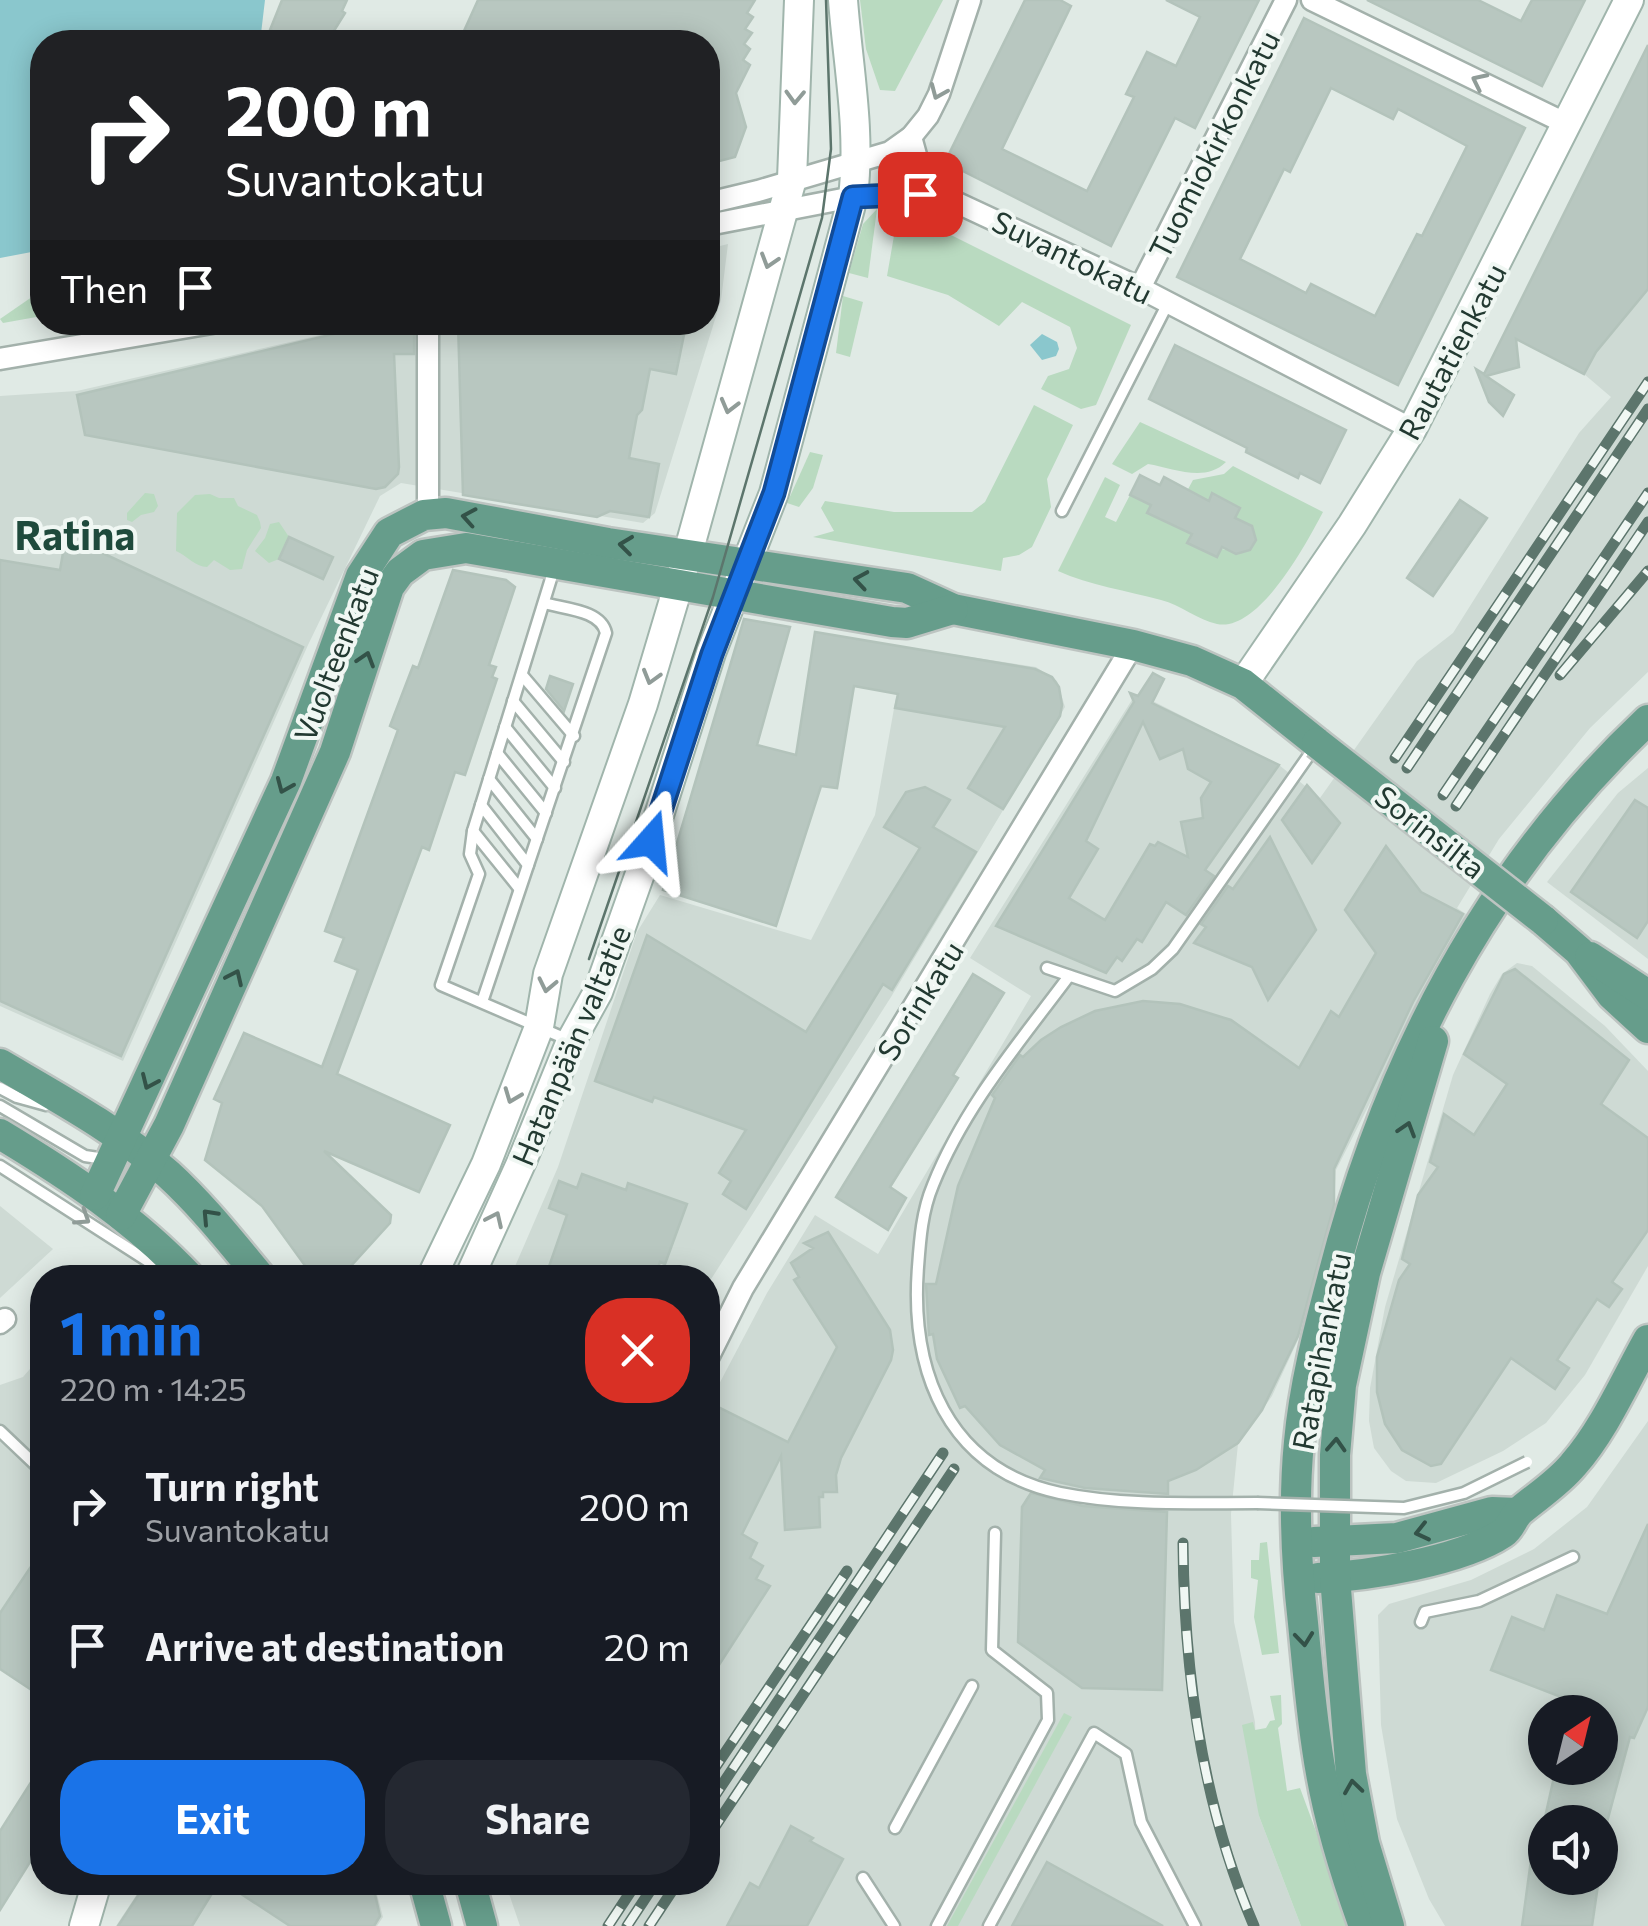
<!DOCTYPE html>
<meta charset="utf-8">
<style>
:root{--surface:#171b24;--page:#242831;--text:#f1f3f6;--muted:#9ea1a6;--accent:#1a73e8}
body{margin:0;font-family:Commissioner,sans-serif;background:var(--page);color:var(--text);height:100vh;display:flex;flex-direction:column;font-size:38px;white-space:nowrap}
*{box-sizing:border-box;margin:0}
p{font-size:32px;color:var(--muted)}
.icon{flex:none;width:55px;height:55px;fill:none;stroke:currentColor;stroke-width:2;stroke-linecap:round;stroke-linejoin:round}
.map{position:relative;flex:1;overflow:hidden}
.sheet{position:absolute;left:30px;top:1265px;width:690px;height:630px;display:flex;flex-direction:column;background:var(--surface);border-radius:40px;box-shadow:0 5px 25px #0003}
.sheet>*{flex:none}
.hud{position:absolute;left:30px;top:30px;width:690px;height:305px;border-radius:40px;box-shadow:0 5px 25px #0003;background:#202124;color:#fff;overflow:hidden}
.needle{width:65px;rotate:35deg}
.fabs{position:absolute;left:1528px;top:1695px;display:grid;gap:20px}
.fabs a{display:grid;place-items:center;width:90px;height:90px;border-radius:50%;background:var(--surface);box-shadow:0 5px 25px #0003;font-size:50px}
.pin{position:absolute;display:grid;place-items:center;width:85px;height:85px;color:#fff;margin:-42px;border-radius:20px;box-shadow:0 5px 15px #0006}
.me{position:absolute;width:110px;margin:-55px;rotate:18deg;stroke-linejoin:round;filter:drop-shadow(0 0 8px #0008)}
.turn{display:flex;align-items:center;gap:35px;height:210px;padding:0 30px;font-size:45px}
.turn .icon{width:130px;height:130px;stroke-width:2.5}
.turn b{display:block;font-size:70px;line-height:85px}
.then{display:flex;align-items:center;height:95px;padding:0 30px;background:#0003;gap:20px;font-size:38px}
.round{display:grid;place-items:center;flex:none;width:105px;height:105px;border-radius:40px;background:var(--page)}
.head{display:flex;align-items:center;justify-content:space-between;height:170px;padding:0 30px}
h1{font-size:60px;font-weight:700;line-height:75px;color:var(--accent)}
.primary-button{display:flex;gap:20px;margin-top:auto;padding:20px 30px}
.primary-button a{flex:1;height:115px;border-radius:40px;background:var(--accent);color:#fff;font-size:40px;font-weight:700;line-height:115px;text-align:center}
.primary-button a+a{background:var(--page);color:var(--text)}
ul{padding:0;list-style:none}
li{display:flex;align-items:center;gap:30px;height:140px;padding:0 30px}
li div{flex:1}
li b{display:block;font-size:38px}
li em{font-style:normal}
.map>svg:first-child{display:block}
</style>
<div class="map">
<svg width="1648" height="1926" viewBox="0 0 1648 1926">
<rect width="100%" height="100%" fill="#e0eae5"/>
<g fill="#cedad4" fill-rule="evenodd">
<polygon points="728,244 721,300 655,513 643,523 401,483 380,496 308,645 123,1061 0,1006 0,396 77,391 373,323 708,322 708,249"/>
<polygon points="1648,289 1648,672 1590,728 1499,839 1457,908 1466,914 1336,1170 1333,1226 1303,1329 1272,1396 1238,1444 1231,1514 1234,1622 1255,1722 1259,1816 1301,1926 520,1926 505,1882 708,1882 708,1405 767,1293 815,1215 878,1254 1031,996 970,958 1135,695 1139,694 1279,765 1320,798 1417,661 1453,633 1579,433 1611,397 1584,374 1596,352"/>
<polygon points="905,647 1036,667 1057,681 1065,707 891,997 708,1284 708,1278 510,1278 558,1167 637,932 660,895 811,940 875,815"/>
<polygon points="1648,768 1648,959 1547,882 1618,793"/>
<polygon points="1517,963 1532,966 1605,1026 1648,1071 1648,1266 1585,1375 1546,1423 1503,1451 1436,1483 1406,1481 1391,1471 1374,1448 1369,1421 1370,1388 1385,1307 1453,1075 1490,994 1502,974"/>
<polygon points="0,1206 53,1249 0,1298"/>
<polygon points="42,1355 42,1697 0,1669 0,1385 23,1377"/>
<path d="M1648 1421V1926H1445L1429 1899 1397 1819 1381 1725 1378 1615 1389 1604 1471 1580 1534 1549 1587 1507ZM1545 1712H1600V1768H1545ZM1545 1822H1600V1878H1545Z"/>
<polygon points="145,1882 374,1883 383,1917 377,1926 116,1926"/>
</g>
<g fill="#b9dac0">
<polygon points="860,0 943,0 895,91 880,90 866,49"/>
<polygon points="877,209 868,278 849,273 863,224"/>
<polygon points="909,222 927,223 1131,325 1096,405 1081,409 1041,389 1048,376 1069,369 1077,348 1070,327 1022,302 999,326 948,295 887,276 895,230"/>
<polygon points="42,290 42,316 3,323 0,319"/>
<polygon points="843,296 863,302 850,357 836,353"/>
<polygon points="1034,405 1073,425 1047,479 1051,507 1032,547 1019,555 1003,558 1001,571 813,537 834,531 821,508 825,501 894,512 972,512 985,502"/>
<path d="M1140 422 1151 427 1226 462C1205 483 1173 468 1148 464L1132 474 1112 464Z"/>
<polygon points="810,452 823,455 813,488 799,507 787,503"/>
<path d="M1233 466 1323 512C1307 542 1259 633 1217 624 1198 620 1181 605 1161 600 1128 591 1089 585 1058 571L1105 477 1120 485 1105 517 1116 522 1130 495 1151 505 1147 513 1193 532 1188 543C1205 545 1236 554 1250 550L1256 539 1249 524 1235 518 1240 508 1213 493 1208 504 1186 493 1193 480 1224 474Z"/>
<polygon points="145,493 154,494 158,506 154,512 141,515 132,522 127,520 127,513"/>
<path d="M210 494 219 498H234L238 506 257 515 260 522 261 528 247 550 242 569 230 570 214 560 207 567C196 567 187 556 176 551L177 513 195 495Z"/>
<polygon points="279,522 289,537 279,559 269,563 255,551 265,538 270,524"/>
<polygon points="1267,1542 1279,1653 1262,1655 1254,1617 1258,1580 1251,1578 1251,1560 1259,1560 1260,1543"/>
<polygon points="1281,1695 1282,1724 1278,1728 1287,1791 1300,1788 1351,1926 1301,1926 1259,1816 1242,1725 1253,1722 1255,1730 1266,1728 1270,1721 1275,1720 1270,1696"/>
<polygon points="1064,1713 1072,1717 958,1926 947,1926"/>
</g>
<g fill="#8ac7cd">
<polygon points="0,0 265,0 260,42 42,42 42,250 0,258"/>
<polygon points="1042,334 1057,342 1059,349 1056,356 1042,360 1030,345"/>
</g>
<g fill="#b8c7c0" stroke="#b3c3bb" stroke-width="2.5" fill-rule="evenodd">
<polygon points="282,0 347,0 342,11 345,13 327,42 295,42 270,30"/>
<polygon points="478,0 755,0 747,13 753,17 745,29 752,33 744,44 750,49 743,60 750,65 736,93 746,127 735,157 708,164 708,42 459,42"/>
<polygon points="1025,0 1060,0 1071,6 1002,149 1087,191 1134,97 1126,94 1147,52 1176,66 1200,17 1166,0 1259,0 1195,128 1175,118 1111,246 945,162"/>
<polygon points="1367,0 1478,0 1521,21 1532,0 1585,0 1542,86"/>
<path d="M1304 18 1525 128 1398 385 1177 277ZM1331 88 1393 119 1398 109 1467 146 1422 236 1417 234 1375 316 1311 284 1306 293 1240 259 1284 169 1290 172Z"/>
<polygon points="1648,45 1648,289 1596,352 1584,374 1516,339 1519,367 1486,376 1514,395 1503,416 1489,402 1476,369 1484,374"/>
<polygon points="384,322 414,322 414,354 394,354 399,467 398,474 385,487 376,489 85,435 77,395"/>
<polygon points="458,322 675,322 686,325 676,374 650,369 642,410 637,415 629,458 659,464 649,517 610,511 597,517 463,495"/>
<polygon points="1175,345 1346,430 1320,483 1300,473 1298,478 1246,452 1247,448 1149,399"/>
<polygon points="1140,475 1160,485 1164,477 1209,501 1212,493 1240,508 1235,518 1252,526 1256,540 1250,550 1236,554 1222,547 1217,557 1187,543 1192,534 1147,513 1151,505 1130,495"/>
<polygon points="1460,500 1487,518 1433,596 1407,578"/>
<polygon points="66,536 303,647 121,1056 0,1001 0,560 60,570"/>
<polygon points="289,537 333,557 323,579 279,559"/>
<polygon points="453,570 506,580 515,587 489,665 496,667 492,677 497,679 465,775 455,772 429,850 422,847 337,1074 450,1125 419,1192 324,1151 391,1215 390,1223 340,1278 314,1278 262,1206 205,1160 222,1103 214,1099 244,1033 322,1067 358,970 335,961 344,938 325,931 398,730 390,726 413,666 418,668"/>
<polygon points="744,619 790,627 757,745 796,755 815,632 1035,669 1052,677 1059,687 1062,705 1060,716 1003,809 968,788 1005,727 895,708 898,694 854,686 837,788 821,786 776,926 663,890"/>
<path d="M1153 673 1164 679 1152 703 1279 765 1205 870 1214 876 1186 915 1166 902 1142 942 1137 939 1122 961 1117 957 1106 973 996 926 1134 702 1130 693 1138 696ZM1143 722 1160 759 1183 749 1188 769 1211 782 1201 798 1203 818 1181 822 1188 857 1158 842 1155 846 1150 844 1105 920 1069 898 1098 849 1086 841Z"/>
<polygon points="550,676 573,684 564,711 546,689"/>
<polygon points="1307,785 1340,823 1312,863 1282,820"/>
<polygon points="925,787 950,800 933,827 976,852 892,990 883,984 746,1209 723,1194 731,1181 719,1173 746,1130 654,1097 652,1102 595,1081 647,935 806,1032 920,848 884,827 906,792"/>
<polygon points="1635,800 1648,808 1648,921 1637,938 1571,892"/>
<polygon points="1270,837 1316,930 1268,1000 1252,967 1194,943 1206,927 1201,924 1228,886 1233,889"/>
<polygon points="1386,846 1421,892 1463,914 1413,1002 1334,1169 1334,1205 1298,1336 1262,1410 1238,1443 1196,1470 1168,1481 1168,1494 1085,1488 1040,1478 1045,1470 1000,1445 965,1406 960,1408 937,1359 933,1334 929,1335 926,1284 936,1284 958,1186 995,1098 992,1095 1020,1055 1023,1057 1041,1040 1061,1027 1095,1011 1143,1001 1180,1004 1231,1020 1299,1068 1331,1011 1339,1017 1376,953 1345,910"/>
<polygon points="1515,969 1629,1060 1601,1104 1648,1138 1648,1230 1612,1282 1622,1289 1609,1307 1597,1299 1557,1360 1569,1368 1555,1389 1511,1358 1441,1464 1431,1466 1402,1450 1385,1424 1377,1392 1377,1357 1399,1280 1410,1264 1402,1259 1418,1195 1438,1167 1430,1162 1444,1114 1474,1135 1507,1084 1464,1054 1504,974"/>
<polygon points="973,974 1004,993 953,1075 958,1078 890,1187 906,1198 888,1230 836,1197"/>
<polygon points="582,1174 626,1190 628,1183 687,1204 665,1264 660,1262 654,1278 545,1278 567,1215 549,1208 559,1181 577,1188"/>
<polygon points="828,1232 890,1330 893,1350 891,1360 841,1458 836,1475 837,1492 823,1492 823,1497 819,1497 820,1527 785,1530 781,1456 742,1534 757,1543 750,1558 763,1566 756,1579 770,1586 708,1682 708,1418 714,1405 788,1442 837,1347 794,1280 799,1277 791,1263 813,1248 804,1243"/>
<polygon points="1031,1493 1083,1506 1167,1512 1162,1690 1082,1688 1018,1642 1022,1507"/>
<polygon points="1648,1524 1648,1707 1634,1738 1630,1737 1607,1822 1544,1822 1556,1768 1600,1768 1600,1712 1580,1712 1582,1705 1491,1670 1512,1617 1544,1630 1557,1595 1607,1614"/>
<polygon points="30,1568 42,1576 42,1697 0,1669 0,1613"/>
<polygon points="42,1765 42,1843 0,1910 0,1831"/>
<polygon points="791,1826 813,1838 810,1841 843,1859 807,1926 727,1926 750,1883 759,1888"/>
<polygon points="1534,1838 1545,1839 1545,1878 1599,1878 1592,1926 1522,1926"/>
<polygon points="1047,1862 1163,1926 1012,1926"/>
<polygon points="147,1882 219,1882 192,1926 118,1926"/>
<polygon points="223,1882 372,1882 380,1916 374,1926 290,1926"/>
</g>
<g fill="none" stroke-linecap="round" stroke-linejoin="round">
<g stroke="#a3b1ab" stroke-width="15">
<g id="lane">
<polyline points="1062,511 1168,303"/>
<polyline points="554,569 473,831 470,854 479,874 441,985 571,1041"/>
<polyline points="522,675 574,736"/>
<polyline points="513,701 564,762"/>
<polyline points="505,727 555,788"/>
<polyline points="497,753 546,813"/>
<polyline points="489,779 537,839"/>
<polyline points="481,805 528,865"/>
<polyline points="473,831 519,888"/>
<polyline points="1047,968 1115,991 1152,969 1173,949 1314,748"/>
<path d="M1069 976C1019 1043 964 1107 933 1185 922 1211 920 1239 918 1267 910 1371 947 1469 1060 1493 1124 1506 1192 1503 1257 1503"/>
<path d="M482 1002 606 633C601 610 565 609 544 603"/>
<polyline points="0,1088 17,1097 46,1105"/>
<polyline points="0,1106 85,1156 105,1159"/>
<polyline points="0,1166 168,1274"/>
<polyline points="0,1431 42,1471"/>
<polyline points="1421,1622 1425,1612 1479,1601 1573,1557"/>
<polyline points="895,1828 972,1686"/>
<polyline points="863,1878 894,1926"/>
<polyline points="937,1926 1048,1720 1047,1693 992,1650 995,1533"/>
<polyline points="989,1926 1094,1733 1126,1754 1141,1822 1195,1926"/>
</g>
</g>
<g stroke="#a3b1ab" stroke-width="25">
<g id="street">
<polyline points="1312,0 1567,124"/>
<polyline points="911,137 919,166 936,196"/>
<polyline points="708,203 758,191 890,152 911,137 928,116 939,94 970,0"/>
<polyline points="708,225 853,197 919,194 951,200 1140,288 1412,429"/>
<polyline points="1140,288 1286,0"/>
<polyline points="0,359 218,322"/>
<polyline points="428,499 428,322"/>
<polyline points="0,1323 5,1319"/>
<polyline points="708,1358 743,1288 1133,645"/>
</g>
</g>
<g stroke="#a0b5ac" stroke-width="32">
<g id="secondary">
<polyline points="1243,684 1352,525 1412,429 1629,0"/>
<polyline points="431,1278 486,1164 539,1027 548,974 643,704 688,553 792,179 799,0"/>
<path d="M469 1278 522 1161 571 1041 598 992 642 868 711 653 774 493 853 197C861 130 848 67 843 0"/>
<polyline points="84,1926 97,1882"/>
</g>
</g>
<g stroke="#bdc4c1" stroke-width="35">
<g id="primary">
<polyline points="1543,920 1579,951 1612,995 1648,1028"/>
<polyline points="1590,957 1648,995"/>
<path d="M0 1064C58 1098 117 1130 168 1174 202 1205 231 1242 261 1278"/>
<path d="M0 1134C68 1175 135 1219 190 1278"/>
<polyline points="95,1195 286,781 361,576 389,533 424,515 446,513 608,543 907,588 953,609 1133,645 1192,661 1243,684 1317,743"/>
<polyline points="121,1215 169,1125 335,752 389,587 400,572 423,555 466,548 892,622 907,623 953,609"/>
<polyline points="1314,1542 1397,1538 1492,1512 1517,1513"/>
<path d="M1318 1578C1368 1576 1461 1561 1503 1533 1511 1528 1513 1516 1521 1510 1539 1495 1558 1483 1573 1465 1604 1430 1625 1381 1648 1340"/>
<polyline points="424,1882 436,1926"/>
<polyline points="470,1882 482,1926"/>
<path d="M1364 1926C1346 1876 1330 1825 1321 1773 1312 1724 1308 1673 1303 1623 1296 1562 1293 1503 1299 1442 1304 1386 1318 1332 1332 1279 1387 1064 1485 873 1648 720"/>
<polyline points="1389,1926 1364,1843 1351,1774 1335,1577 1335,1455 1341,1385 1365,1273 1433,1041"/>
</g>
</g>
<use href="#lane" stroke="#fff" stroke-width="10"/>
<use href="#street" stroke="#fff" stroke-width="20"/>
<use href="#secondary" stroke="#fff" stroke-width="28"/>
<use href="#primary" stroke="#669d8b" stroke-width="30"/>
<polyline stroke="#5c756c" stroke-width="2.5" points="589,959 713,597 822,218 831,149 826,0"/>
<g stroke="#5c756c" stroke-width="11">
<g id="rail">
<polyline points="1560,675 1648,571"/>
<polyline points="1395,758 1648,382"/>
<polyline points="1407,768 1648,409"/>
<polyline points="1443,795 1648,493"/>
<polyline points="1456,806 1648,522"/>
<path d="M1183 1543C1184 1674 1202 1805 1254 1926"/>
<polyline points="708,1778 847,1571"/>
<polyline points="708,1806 943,1453"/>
<polyline points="708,1837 954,1469"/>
<polyline points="608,1926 637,1882"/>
<polyline points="627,1926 656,1882"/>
<polyline points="649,1926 678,1882"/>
</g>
</g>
<use href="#rail" stroke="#f0f7f3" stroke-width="8" stroke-dasharray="22" stroke-linecap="butt"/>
<g stroke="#a3b1ab" stroke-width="15" stroke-linecap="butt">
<polyline id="lane-bridge" points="1257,1503 1404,1508 1464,1493 1527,1462"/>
</g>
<g stroke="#bdc4c1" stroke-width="35" stroke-linecap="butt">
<polyline id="primary-bridge" points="1317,743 1543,920"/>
</g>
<use href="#lane-bridge" stroke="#fff" stroke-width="10"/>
<use href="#primary-bridge" stroke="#669d8b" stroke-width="30"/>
</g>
<defs><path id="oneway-chevron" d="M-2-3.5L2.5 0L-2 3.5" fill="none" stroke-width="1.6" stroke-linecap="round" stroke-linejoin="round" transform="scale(2.5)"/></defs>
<g stroke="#909c98">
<use href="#oneway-chevron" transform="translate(1479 81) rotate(-154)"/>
<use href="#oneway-chevron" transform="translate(938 92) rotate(113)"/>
<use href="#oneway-chevron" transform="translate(795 97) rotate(92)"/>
<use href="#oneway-chevron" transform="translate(769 261) rotate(107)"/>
<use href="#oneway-chevron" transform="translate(729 406) rotate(105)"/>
<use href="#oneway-chevron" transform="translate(651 677) rotate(106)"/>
<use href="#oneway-chevron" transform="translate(547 985) rotate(102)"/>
<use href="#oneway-chevron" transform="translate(512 1096) rotate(111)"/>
<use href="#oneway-chevron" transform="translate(83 1218) rotate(33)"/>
<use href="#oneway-chevron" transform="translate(495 1219) rotate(-65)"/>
</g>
<g stroke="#335248">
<use href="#oneway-chevron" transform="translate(469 517) rotate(-170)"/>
<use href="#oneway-chevron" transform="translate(626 545) rotate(-173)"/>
<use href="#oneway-chevron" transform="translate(861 580) rotate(-171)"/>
<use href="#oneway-chevron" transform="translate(366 659) rotate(-73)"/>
<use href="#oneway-chevron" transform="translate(284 786) rotate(113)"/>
<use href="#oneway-chevron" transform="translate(235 977) rotate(-65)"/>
<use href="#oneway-chevron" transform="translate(149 1082) rotate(114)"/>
<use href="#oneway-chevron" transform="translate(1407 1129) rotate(-73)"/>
<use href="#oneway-chevron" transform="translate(209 1216) rotate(-133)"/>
<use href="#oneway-chevron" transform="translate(1336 1445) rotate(-87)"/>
<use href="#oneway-chevron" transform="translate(1422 1532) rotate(167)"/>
<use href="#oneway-chevron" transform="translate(1304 1639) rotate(84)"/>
<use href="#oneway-chevron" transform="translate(1353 1787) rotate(-98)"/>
</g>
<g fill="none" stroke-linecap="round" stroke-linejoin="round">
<g stroke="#114b97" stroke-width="25">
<polyline id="route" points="651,841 712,654 774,493 853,197 920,194"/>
</g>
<use href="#route" stroke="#1a73e8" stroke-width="18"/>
</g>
<g text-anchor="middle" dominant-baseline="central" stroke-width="8" stroke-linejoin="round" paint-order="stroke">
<g font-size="30" fill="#223931" stroke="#f0f7f3">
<text transform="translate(1213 144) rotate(-63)">Tuomiokirkonkatu</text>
<text transform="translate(1073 256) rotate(26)">Suvantokatu</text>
<text transform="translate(1451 351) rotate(-62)">Rautatienkatu</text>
<text transform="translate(335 654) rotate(-69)">Vuolteenkatu</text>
<text transform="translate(1431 831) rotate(38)">Sorinsilta</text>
<text transform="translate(919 1000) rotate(-58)">Sorinkatu</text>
<text transform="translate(570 1045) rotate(-67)">Hatanpään valtatie</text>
<text transform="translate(1320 1351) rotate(-79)">Ratapihankatu</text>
</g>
<g font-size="40" font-weight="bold" fill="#1f4a3c" stroke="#f0f7f3">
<text x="75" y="533">Ratina</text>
</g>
</g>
</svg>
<div class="fabs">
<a><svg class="needle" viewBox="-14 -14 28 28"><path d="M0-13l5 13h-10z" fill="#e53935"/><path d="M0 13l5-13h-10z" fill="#9ea1a6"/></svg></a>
<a><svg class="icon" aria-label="sound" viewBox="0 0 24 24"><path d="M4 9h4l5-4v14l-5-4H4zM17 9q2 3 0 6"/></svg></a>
</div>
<div class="pin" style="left:920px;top:194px;background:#d93025"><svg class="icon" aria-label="arrive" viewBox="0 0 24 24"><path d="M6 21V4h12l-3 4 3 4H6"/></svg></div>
<svg class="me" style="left:651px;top:841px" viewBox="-20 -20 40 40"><path d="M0-17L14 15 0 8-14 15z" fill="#1a73e8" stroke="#fff" stroke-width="4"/></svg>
<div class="hud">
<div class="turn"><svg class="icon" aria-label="right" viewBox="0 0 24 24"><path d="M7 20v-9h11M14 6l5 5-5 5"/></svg><div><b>200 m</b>Suvantokatu</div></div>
<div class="then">Then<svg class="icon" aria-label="arrive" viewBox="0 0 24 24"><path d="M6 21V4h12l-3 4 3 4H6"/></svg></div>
</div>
<section class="sheet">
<div class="head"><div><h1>1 min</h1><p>220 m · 14:25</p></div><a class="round" style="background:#d93025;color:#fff"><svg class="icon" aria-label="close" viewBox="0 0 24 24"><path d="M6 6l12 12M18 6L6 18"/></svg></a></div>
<ul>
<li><svg class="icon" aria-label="right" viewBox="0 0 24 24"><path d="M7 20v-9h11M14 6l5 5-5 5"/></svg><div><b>Turn right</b><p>Suvantokatu</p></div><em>200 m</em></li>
<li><svg class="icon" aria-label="arrive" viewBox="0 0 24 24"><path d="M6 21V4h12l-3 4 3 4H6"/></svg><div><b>Arrive at destination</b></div><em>20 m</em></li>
</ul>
<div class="primary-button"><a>Exit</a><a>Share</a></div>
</section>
</div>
